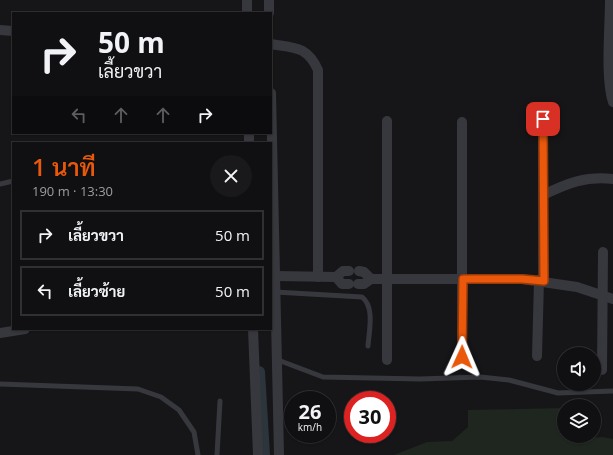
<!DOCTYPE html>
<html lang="th">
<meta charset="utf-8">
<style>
:root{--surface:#101012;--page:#19191b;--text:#f1f3f6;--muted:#9c9d9f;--line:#303032;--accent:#ea580c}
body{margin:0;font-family:"Open Sans",Sarabun,sans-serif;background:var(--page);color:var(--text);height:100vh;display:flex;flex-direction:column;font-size:15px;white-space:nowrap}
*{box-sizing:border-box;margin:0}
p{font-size:13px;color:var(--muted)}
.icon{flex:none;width:22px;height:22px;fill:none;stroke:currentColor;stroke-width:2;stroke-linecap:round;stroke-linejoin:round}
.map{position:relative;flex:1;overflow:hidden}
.side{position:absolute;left:12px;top:142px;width:260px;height:188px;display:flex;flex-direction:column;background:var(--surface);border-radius:0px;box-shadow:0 1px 3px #0004,0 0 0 1px var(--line)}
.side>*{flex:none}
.top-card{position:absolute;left:12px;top:12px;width:260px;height:122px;border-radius:0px;box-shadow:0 1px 3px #0004,0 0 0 1px var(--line);background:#101012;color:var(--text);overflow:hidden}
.tools{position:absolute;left:557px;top:347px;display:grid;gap:8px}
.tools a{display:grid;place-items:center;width:44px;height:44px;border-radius:50%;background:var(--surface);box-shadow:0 1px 3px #0004,0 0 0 1px var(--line);font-size:20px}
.speed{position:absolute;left:284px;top:391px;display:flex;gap:8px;font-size:20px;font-weight:700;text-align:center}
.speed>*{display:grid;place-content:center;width:52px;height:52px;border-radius:50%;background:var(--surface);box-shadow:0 1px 3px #0004,0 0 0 1px var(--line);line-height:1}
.speed small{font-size:10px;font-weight:400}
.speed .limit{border:6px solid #d22;background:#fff;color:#111}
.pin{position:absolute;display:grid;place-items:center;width:34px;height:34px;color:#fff;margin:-17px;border-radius:8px;box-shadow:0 2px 6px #0006}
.me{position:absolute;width:44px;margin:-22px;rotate:1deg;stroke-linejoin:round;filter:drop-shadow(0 0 3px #0008)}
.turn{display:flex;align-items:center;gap:14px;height:84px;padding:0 20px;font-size:18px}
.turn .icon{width:52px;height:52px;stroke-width:2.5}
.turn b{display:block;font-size:28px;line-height:34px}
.lanes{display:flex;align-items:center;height:38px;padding:0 20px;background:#0003;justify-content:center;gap:20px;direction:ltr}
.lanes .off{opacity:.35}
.round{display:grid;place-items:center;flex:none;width:42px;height:42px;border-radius:21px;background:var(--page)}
.summary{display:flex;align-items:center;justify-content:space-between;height:68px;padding:0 20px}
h1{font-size:24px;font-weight:600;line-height:30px;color:var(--accent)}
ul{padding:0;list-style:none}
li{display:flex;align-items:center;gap:12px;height:50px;margin:0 8px 6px;padding:0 12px;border:2px solid var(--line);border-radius:0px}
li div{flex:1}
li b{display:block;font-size:15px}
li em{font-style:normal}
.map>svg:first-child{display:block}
</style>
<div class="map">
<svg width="613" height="455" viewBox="0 0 613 455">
<rect width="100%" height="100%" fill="#161618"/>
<polygon fill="#1e261f" points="564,408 564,436 575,436 577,439 603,437 613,439 613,455 394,455 427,442 452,441 468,427 468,410"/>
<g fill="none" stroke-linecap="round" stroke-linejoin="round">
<polyline stroke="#2c353c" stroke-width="12" points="259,372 264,455"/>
<g stroke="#37383d" stroke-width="5">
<polyline points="0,184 13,181"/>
<path d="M275 292 362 297C375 307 369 331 368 346"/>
<polyline points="278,360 323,377 420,379 480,377 509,380 558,393 613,391"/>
<polyline points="0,384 138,389 161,397 179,410 194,432 198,455"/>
<polyline points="217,455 220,401"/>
</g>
<g stroke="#37383d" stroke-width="10">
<polyline points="247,0 247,13"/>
<polyline points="269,0 269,13"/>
<path d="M610 0C610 27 605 79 613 102"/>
<polyline points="0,30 13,31"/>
<path d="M271 44C295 48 307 46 318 70V277"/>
<polyline points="271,93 279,455"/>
<polyline points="543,119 543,281"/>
<polyline points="249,133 249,143"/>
<path d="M543 195C568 183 585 176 613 179"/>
<polyline points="359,271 364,272 371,279"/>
<polyline points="276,276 336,277 343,271 349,271"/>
<polyline points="336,277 342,284 349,284"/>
<polyline points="358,284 364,284 371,279 522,279 577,287 613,299"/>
<polyline points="253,329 258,455"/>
<polyline points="0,333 25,329"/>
<polyline points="537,356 539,280"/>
<polyline points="462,357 462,122"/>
<polyline points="387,360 387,121"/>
<polyline points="602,370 603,252"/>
</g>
</g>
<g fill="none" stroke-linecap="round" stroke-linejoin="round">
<g stroke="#983908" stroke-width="10">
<polyline id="route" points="462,357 463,279 522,279 544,281 543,119"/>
</g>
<use href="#route" stroke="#ea580c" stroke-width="7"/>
</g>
</svg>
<div class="tools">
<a><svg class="icon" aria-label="sound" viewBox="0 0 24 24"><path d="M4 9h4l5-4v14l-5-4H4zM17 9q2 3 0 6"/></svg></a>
<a><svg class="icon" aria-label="layers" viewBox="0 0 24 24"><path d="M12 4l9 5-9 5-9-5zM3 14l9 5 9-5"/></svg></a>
</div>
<div class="speed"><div>26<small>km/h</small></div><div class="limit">30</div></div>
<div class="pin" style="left:543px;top:119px;background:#d93025"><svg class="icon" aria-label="arrive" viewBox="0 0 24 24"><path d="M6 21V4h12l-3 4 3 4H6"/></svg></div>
<svg class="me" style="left:462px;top:357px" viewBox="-20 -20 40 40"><path d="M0-17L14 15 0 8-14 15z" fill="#ea580c" stroke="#fff" stroke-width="4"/></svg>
<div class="top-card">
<div class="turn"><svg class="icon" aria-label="right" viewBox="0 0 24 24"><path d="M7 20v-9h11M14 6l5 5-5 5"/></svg><div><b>50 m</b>เลี้ยวขวา</div></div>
<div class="lanes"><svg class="icon off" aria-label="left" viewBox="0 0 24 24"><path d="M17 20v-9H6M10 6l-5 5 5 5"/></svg><svg class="icon off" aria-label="ahead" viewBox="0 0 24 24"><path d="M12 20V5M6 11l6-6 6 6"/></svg><svg class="icon off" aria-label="ahead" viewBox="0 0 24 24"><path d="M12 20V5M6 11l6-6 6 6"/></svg><svg class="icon" aria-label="right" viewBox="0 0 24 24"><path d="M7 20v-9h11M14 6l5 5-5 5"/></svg></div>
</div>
<section class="side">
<div class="summary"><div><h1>1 นาที</h1><p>190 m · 13:30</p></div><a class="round"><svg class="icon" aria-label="close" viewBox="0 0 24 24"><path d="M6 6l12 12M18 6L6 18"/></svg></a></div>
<ul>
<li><svg class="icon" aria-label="right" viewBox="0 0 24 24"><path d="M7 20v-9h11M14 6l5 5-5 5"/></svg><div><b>เลี้ยวขวา</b></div><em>50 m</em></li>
<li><svg class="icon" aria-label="left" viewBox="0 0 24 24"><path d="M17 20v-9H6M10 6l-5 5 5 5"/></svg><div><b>เลี้ยวซ้าย</b></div><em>50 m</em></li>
</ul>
</section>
</div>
